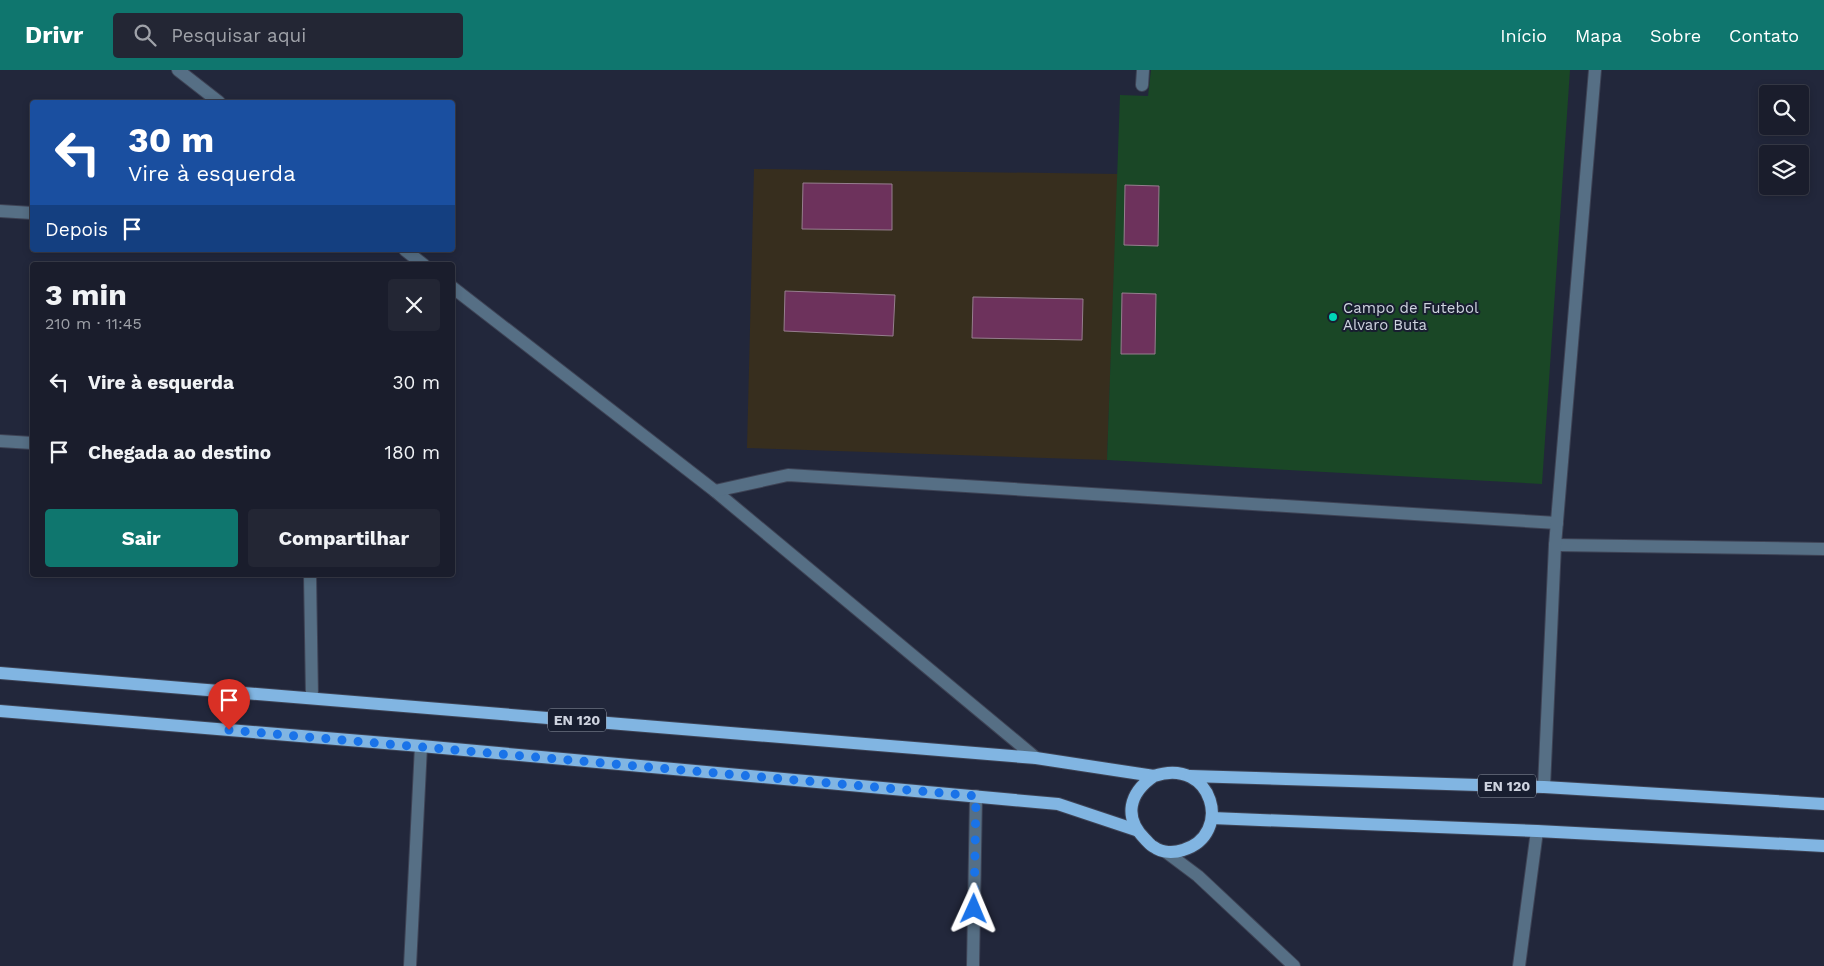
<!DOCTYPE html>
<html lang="pt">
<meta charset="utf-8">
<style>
:root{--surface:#1a1d2c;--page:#232634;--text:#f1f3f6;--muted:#9fa2a9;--line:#383b48;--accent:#0f766e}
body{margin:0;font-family:"Work Sans",sans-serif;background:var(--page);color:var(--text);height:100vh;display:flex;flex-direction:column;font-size:19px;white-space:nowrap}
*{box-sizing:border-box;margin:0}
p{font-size:16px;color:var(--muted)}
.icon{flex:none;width:28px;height:28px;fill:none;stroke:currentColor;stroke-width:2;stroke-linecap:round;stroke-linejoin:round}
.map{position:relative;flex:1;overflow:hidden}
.drawer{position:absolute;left:30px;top:192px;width:425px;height:315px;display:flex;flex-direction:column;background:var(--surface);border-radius:5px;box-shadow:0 2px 8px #0003,0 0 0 1px var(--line)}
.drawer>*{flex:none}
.guide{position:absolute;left:30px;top:30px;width:425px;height:152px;border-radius:5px;box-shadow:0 2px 8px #0003,0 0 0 1px var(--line);background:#1a4fa0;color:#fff;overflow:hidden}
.fabs{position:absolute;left:1759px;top:15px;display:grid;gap:10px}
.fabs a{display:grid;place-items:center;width:50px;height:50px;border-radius:5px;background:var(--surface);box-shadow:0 2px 8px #0003,0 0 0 1px var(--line);font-size:25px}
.pin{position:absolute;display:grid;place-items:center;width:42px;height:42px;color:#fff;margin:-51px -21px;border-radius:50% 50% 50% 0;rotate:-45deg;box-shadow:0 0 5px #0007}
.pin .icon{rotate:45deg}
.me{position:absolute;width:55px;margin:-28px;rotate:1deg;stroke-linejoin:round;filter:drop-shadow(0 0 4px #0008)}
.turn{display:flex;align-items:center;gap:18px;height:105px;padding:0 15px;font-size:22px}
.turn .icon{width:65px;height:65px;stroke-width:2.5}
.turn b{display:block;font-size:35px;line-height:42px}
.then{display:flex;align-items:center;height:48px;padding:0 15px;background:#0003;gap:10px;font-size:19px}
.round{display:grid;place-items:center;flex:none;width:52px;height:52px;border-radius:5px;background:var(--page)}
.head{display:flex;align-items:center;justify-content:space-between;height:85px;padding:0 15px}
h1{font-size:30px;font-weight:700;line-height:38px}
.primary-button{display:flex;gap:10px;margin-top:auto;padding:10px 15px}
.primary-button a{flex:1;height:58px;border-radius:5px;background:var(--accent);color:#fff;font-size:20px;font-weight:700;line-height:58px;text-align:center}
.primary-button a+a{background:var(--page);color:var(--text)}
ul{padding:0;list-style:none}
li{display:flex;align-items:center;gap:15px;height:70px;padding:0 15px}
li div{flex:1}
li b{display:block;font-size:19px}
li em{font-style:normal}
header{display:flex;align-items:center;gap:30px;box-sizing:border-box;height:70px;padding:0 25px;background:var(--accent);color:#fff}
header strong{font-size:24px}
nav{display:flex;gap:28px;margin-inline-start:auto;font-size:18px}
.search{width:350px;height:45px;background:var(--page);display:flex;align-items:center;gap:12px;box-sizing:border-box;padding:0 18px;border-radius:5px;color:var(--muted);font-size:19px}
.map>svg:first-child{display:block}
</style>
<header>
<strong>Drivr</strong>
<div class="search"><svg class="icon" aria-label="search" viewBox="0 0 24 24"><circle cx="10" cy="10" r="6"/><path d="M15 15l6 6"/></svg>Pesquisar aqui</div>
<nav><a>Início</a><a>Mapa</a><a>Sobre</a><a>Contato</a></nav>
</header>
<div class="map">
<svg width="1824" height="896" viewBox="0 0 1824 896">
<rect width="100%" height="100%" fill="#22273b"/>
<polygon fill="#372e1e" points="754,99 1118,104 1107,390 747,378"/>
<polygon fill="#1a4726" points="1151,0 1570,0 1542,414 1107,390 1120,25 1148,26"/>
<g fill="#6d325c" stroke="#967e8e">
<polygon points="803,113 892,114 892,160 802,159"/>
<polygon points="1125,115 1159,116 1158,176 1124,175"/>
<polygon points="785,221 895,225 893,266 784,261"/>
<polygon points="1122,223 1156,224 1155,284 1121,284"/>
<polygon points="973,227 1083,229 1082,270 972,268"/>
</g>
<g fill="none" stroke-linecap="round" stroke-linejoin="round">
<g stroke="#3e4355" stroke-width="14">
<g id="minor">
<polyline points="178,0 219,32"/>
<polyline points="1142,15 1143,0"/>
<polyline points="0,141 32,143"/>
<polyline points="405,180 424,195"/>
<polyline points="452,217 715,421 1036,688"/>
<polyline points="0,371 32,373"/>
<polyline points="715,421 788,405 1557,453"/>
<polyline points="1555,475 1824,479"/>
<polyline points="310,505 312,628"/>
<polyline points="1544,717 1555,475 1595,0"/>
<polyline points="1166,782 1198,806 1294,896"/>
<polyline points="410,896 421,676"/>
<polyline points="973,896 976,726"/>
<polyline points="1519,896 1537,761"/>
</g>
</g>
<g stroke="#3e4355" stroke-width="14">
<g id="major">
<path d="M0 603 1036 688 1154 706C1213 686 1234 765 1183 780 1174 783 1162 783 1154 777 1151 776 1148 772 1145 769 1123 747 1129 723 1154 706"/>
<polyline points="0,641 421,676 1058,734 1136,760"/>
<polyline points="1190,706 1544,717 1824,734"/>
<polyline points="1212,748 1537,761 1824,776"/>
</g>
</g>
<use href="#minor" stroke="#566f85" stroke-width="12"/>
<use href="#major" stroke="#81b5e2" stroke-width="12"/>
</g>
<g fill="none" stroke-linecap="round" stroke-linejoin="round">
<polyline stroke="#1a73e8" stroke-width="9" stroke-dasharray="0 16.2" points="229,660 976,726 974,839"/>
</g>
<circle fill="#00d5b7" stroke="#181e30" stroke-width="2" cx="1333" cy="247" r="5"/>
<g text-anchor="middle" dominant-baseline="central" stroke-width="4" stroke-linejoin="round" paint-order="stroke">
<g fill="#181e30" stroke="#979daa" stroke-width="1">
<rect x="548" y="638.5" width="58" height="23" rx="4"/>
<rect x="1478" y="704.5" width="58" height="23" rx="4"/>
</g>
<g font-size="14" font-weight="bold" fill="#ced3df">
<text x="577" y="650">EN 120</text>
<text x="1507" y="716">EN 120</text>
</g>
<g font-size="15" fill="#ced3df" stroke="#181e30" text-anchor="start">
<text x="1343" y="238">Campo de Futebol<tspan x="1343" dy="17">Alvaro Buta</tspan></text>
</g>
</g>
</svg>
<div class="fabs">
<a><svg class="icon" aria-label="search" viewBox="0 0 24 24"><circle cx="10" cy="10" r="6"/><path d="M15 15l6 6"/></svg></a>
<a><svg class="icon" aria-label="layers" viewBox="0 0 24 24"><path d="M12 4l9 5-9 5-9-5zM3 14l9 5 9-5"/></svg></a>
</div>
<div class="pin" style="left:229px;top:660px;background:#d93025"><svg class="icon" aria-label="arrive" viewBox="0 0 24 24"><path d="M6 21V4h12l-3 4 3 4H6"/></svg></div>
<svg class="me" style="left:974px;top:839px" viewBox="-20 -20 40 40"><path d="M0-17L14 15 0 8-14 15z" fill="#1a73e8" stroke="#fff" stroke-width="4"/></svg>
<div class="guide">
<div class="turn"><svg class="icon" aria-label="left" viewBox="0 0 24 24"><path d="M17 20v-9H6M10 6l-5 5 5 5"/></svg><div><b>30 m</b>Vire à esquerda</div></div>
<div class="then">Depois<svg class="icon" aria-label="arrive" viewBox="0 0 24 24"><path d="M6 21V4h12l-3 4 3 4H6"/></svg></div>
</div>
<section class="drawer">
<div class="head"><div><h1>3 min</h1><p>210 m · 11:45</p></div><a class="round"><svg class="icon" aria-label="close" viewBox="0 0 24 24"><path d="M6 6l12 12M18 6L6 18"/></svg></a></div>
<ul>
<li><svg class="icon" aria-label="left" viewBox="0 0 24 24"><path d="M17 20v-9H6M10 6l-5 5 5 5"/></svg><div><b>Vire à esquerda</b></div><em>30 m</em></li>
<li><svg class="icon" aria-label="arrive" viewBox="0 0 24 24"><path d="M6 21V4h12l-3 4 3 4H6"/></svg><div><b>Chegada ao destino</b></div><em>180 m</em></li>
</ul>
<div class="primary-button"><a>Sair</a><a>Compartilhar</a></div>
</section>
</div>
